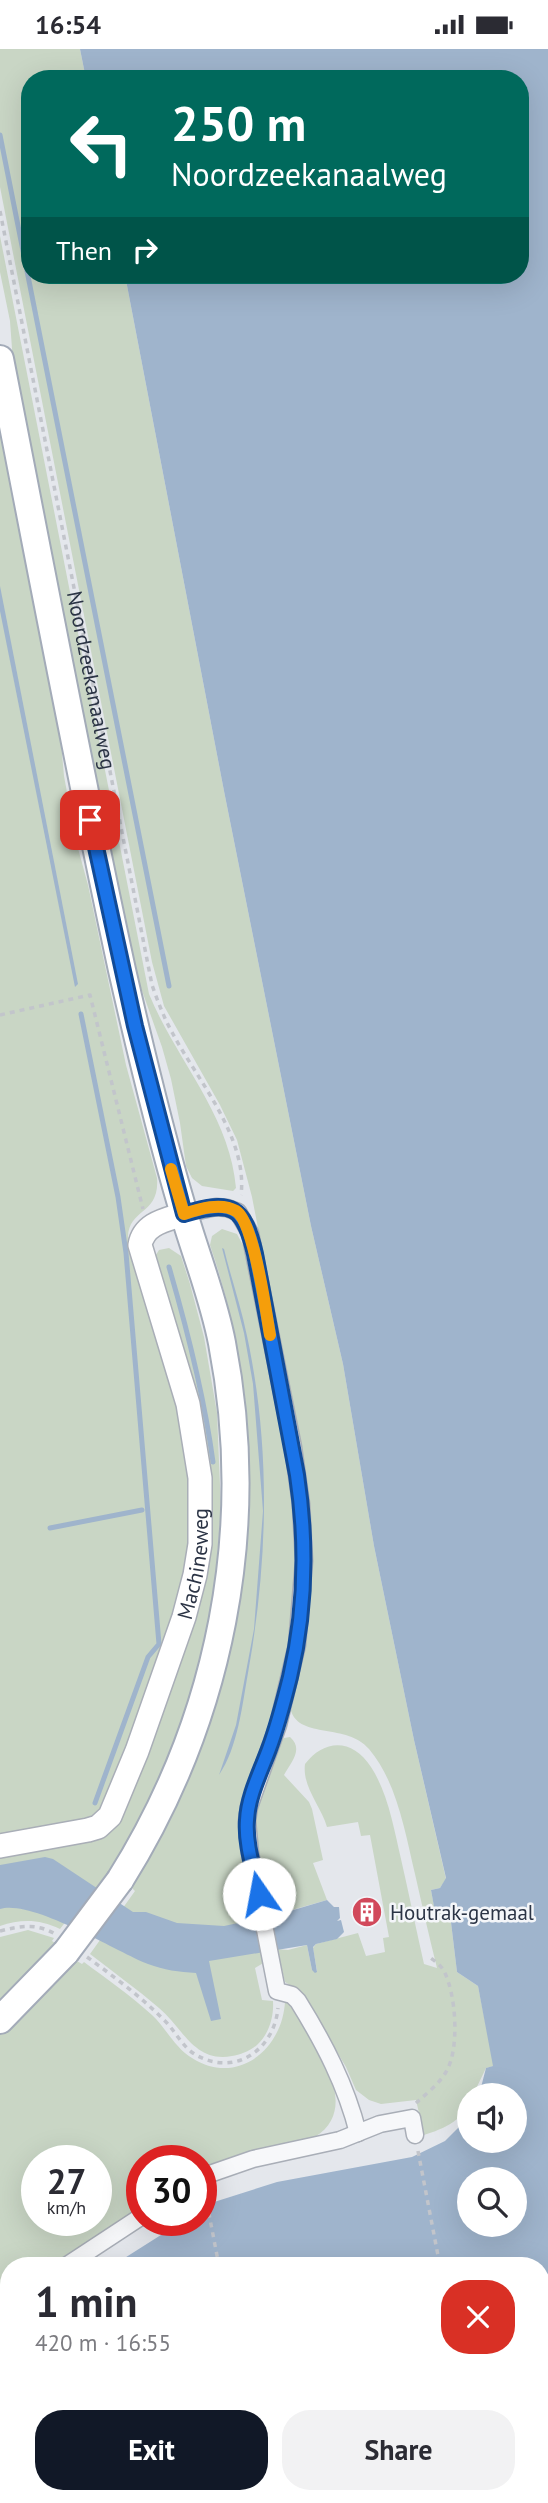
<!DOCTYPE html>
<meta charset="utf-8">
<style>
:root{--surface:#fff;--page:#f2f2f3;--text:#2b2b33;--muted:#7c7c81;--accent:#111827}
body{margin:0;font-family:"PT Sans",sans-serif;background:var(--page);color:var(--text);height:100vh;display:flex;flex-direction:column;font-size:26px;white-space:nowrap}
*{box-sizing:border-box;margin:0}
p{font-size:23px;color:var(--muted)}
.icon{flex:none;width:38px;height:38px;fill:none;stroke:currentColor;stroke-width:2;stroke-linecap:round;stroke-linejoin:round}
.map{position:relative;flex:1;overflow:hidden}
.side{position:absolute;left:0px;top:2208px;width:550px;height:247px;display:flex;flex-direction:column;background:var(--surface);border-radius:28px 28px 0 0;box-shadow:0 7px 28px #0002}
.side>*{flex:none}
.hud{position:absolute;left:21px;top:21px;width:508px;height:214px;border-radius:28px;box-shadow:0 7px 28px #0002;background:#00695c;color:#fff;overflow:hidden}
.controls{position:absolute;left:457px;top:2034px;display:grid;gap:14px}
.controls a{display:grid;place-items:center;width:70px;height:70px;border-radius:50%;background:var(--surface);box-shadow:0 7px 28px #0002;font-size:35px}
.speed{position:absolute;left:21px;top:2096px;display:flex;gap:14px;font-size:35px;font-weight:700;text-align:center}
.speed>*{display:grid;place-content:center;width:91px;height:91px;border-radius:50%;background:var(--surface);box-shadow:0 7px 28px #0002;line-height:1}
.speed small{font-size:18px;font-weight:400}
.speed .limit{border:10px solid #d22;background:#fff;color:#111}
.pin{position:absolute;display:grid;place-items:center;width:60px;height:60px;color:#fff;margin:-30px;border-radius:14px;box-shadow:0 4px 10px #0006}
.me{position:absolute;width:77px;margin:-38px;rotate:348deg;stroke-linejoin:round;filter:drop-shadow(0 0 5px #0008)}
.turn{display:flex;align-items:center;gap:24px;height:147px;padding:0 35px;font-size:32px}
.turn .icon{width:91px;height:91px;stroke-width:2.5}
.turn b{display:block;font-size:49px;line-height:60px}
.then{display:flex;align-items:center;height:66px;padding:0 35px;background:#0003;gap:14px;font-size:26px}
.round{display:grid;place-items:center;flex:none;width:74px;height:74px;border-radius:28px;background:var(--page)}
.summary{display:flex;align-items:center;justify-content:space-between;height:119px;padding:0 35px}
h1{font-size:42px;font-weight:800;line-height:52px}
.cta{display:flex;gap:14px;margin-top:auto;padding:14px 35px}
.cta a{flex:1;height:80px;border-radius:28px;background:var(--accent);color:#fff;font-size:28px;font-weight:800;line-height:80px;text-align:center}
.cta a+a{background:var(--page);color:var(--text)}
.status{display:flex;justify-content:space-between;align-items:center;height:49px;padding:0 35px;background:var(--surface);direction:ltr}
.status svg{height:19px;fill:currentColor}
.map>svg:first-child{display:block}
</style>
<div class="status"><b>16:54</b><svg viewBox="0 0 49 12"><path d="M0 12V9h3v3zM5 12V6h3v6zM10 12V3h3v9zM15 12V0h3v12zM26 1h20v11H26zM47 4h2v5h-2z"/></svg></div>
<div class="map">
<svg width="548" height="2454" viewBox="0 0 548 2454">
<rect width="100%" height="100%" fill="#e4e7ec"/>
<g fill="#c9d6c5" fill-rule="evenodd">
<path d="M0 0H80L86 30H30V226H125L224 742 311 1177 343 1315 374 1497 414 1691 446 1830 440 1839 431 1841 435 1862 444 1861 450 1865 457 1923 478 1937 494 2017 486 2019 473 2046H469C469 2070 443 2080 424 2086L416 2051 381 2055 369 2051 356 2041 346 2018 302 1944 285 1933 277 1900 288 1901 307 1896 312 1921 317 1922 313 1899 316 1895 358 1884 366 1907 385 1903 383 1889 389 1888 370 1786 361 1787 358 1773 327 1778C321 1757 302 1738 305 1715 325 1689 353 1690 371 1718 388 1744 394 1780 401 1810 409 1845 416 1880 424 1915L437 1919C429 1887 422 1856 415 1825 405 1783 397 1733 369 1700 347 1674 300 1690 291 1662L307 1587 312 1528 313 1494 301 1402 252 1148 237 1091 220 1056 164 957 152 913 0 138Z"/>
<path d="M0 187 149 945C176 1011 230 1066 236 1139L233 1142 202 1137 192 1129 186 1117 180 1074 171 1030 162 998 140 936 107 798 14 327 10 272 0 223Z"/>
<path d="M0 364 59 671 64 727 76 792 88 836 126 1016 157 1129C160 1166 129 1159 128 1188L181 1359 193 1452 187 1532 117 1732 96 1769 0 1790Z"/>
<path d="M222 1180 237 1185 245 1200 288 1423 294 1477 295 1533 292 1573 283 1623 267 1679 243 1750 239 1772 242 1801 265 1913 255 1919 262 1951 273 1952C274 1968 269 1985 257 1996 250 2002 240 2006 232 2007 194 2014 183 1979 159 1959 137 1940 113 1923 90 1905L135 1842 132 1839 135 1829C156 1786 180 1744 199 1700 212 1670 220 1636 228 1604 262 1464 256 1332 210 1196L212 1187Z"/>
<path d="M169 1199 181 1207 190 1235 204 1288 217 1364 221 1460 213 1560 181 1683 130 1793 96 1840 92 1838 60 1880C39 1870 21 1870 0 1877V1806L107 1784 114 1778 204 1525 154 1209 159 1201Z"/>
<path d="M290 1688C304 1700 291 1713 284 1726L309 1753 312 1760 323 1811 313 1814 327 1851 271 1867C264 1837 253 1802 254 1771 256 1748 272 1716 280 1694L284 1689Z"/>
<polygon points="28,1881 54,1889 52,1892 55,1894 49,1905 0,1956 0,1888"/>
<path d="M77 1912 82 1915 84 1913C107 1930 131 1947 152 1966 166 1979 175 1999 192 2009 237 2038 283 2000 285 1952L288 1953C309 1988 366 2056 315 2088L228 2109 201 2122V2112H142V2137L129 2146 139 2160 55 2217H9V2249L0 2255V1985ZM37 2112H96V2172H37Z"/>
</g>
<g fill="#9fb4cc" fill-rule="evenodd">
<path d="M80 0H548V2454H0V2291L9 2285V2446H541V2217H112L183 2172H201V2160L211 2154 277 2133 412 2108 445 2092 469 2068V2091H514V2046H479L486 2019 493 2017 478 1937 457 1923 450 1865 444 1861 435 1863 431 1841 440 1839 446 1829 414 1691 374 1497 343 1315 311 1177 224 742 125 226H520V30H86ZM469 2130H514V2175H469Z"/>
<polygon points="0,537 78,935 75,938 0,562"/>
<path d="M222 1199 224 1200C231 1229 241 1257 247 1287 271 1399 268 1512 248 1624 242 1657 238 1698 219 1726L236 1676 254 1580 263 1462 253 1335 244 1284Z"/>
<path d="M45 1808 53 1810 133 1863H146L177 1874 224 1877 280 1865 327 1851 334 1858H339L340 1869 337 1872 341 1871 344 1883 337 1890 316 1895 313 1898 317 1923 315 1924 312 1921 307 1896 209 1912 221 1970 211 1972 196 1924C179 1923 164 1921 148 1915 115 1902 32 1850 0 1860V1816Z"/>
</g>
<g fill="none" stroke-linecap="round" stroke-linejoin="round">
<g stroke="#9fb4cc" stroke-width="5">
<polyline points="0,86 169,937"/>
<polyline points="81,965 118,1148 126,1204 159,1595 148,1608 95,1754"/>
<path d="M169 1218C188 1283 204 1346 213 1413"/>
<polyline points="50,1479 142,1461"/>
</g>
<g stroke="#a9aeb7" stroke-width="19">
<g id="street">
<path d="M184 1165 216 1158 227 1159 238 1163 250 1184 293 1398 301 1455 304 1512 297 1596 278 1676 249 1758 247 1772 250 1804 277 1942 292 1946 298 1952C324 1994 346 2036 358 2084"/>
<polyline points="201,2128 253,2110 340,2091 380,2075 412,2069 415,2086"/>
<polyline points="66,2217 142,2167"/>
<polyline points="0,2261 9,2255"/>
</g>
</g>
<g stroke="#a9aeb7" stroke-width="26">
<g id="secondary">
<path id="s2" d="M0 1797 88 1781 98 1778 110 1767 137 1702 184 1568 195 1526 200 1495V1429L188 1355 140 1196C144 1174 166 1171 184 1165"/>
</g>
</g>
<g stroke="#a3abb8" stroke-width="30">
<g id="primary">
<path d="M0 310C40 514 78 718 122 921 140 1000 159 1080 182 1158 195 1204 213 1247 222 1294 258 1480 221 1670 120 1831"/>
<polyline points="0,1971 66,1903"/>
</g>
</g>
<g stroke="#c2c5cb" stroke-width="3.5" stroke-dasharray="5 5" stroke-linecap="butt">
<path id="s1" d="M0 162 152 936C158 953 164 969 173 985 198 1032 248 1089 241 1146"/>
<polyline points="0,966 90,946 143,1160"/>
<path d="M0 1882C20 1877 37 1874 55 1885"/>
<path d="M87 1908C113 1927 140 1947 163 1970 175 1981 182 1998 196 2006 235 2028 274 2001 278 1959"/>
<path d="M416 2054C426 2045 439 2035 446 2023 460 2000 456 1945 444 1922 440 1915 433 1911 428 1907"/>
<polyline points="418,2102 440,2217"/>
<polyline points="205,2144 219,2217"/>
</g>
<use href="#street" stroke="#f7f8fa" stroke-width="16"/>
<use href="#secondary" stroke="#fff" stroke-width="23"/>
<use href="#primary" stroke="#fff" stroke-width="26"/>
<g stroke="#a3abb8" stroke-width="30" stroke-linecap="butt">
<polyline id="primary-bridge" points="66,1903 120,1831"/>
</g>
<use href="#primary-bridge" stroke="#fff" stroke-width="26"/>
</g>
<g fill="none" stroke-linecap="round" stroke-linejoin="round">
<g stroke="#114b97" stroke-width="18">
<path id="route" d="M90 771 135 977 184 1165C232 1150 244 1157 255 1205L297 1426C307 1493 306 1561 290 1628 284 1652 278 1676 269 1700 261 1722 248 1747 247 1771 245 1795 254 1821 259 1845"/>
</g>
<use href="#route" stroke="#1a73e8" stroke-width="12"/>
<path stroke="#f59e0b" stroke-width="12" d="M171 1120 184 1165C199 1160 221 1153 236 1162 254 1173 266 1263 270 1286"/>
</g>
<defs>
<g id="building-disc" transform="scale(1.575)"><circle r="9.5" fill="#d1495b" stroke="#f4f6f9"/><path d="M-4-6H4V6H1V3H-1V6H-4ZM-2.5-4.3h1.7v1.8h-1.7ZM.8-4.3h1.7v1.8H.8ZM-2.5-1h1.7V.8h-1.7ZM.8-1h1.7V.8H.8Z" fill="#fff"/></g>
</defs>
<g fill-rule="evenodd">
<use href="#building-disc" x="367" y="1863"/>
</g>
<g text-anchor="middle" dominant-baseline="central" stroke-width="5" stroke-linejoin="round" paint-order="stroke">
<g font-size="21" fill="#2b3445" stroke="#f4f6f9">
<text stroke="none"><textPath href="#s1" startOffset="478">Noordzeekanaalweg</textPath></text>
<text stroke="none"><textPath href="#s2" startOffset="383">Machineweg</textPath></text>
</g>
<g font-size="21" fill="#2b3445" stroke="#f4f6f9" text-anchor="start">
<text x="390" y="1863">Houtrak-gemaal</text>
</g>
</g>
</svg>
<div class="controls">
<a><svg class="icon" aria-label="sound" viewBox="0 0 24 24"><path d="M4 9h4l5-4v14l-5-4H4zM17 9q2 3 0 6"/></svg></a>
<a><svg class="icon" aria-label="search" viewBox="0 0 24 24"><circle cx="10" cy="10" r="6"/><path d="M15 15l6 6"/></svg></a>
</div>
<div class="speed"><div>27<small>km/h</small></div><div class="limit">30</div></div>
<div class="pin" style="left:90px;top:771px;background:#d93025"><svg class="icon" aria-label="arrive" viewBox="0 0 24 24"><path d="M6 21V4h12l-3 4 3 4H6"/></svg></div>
<svg class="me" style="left:259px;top:1845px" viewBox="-20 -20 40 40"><circle r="19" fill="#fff"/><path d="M0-13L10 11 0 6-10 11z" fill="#1a73e8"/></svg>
<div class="hud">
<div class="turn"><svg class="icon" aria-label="left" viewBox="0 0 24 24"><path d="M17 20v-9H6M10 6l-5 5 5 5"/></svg><div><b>250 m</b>Noordzeekanaalweg</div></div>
<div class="then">Then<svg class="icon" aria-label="right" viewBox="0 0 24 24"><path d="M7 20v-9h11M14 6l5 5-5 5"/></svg></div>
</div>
<section class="side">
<div class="summary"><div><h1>1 min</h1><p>420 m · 16:55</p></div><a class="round" style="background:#d93025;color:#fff"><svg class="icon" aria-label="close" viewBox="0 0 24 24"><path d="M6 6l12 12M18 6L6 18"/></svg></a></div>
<div class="cta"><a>Exit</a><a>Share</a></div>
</section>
</div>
